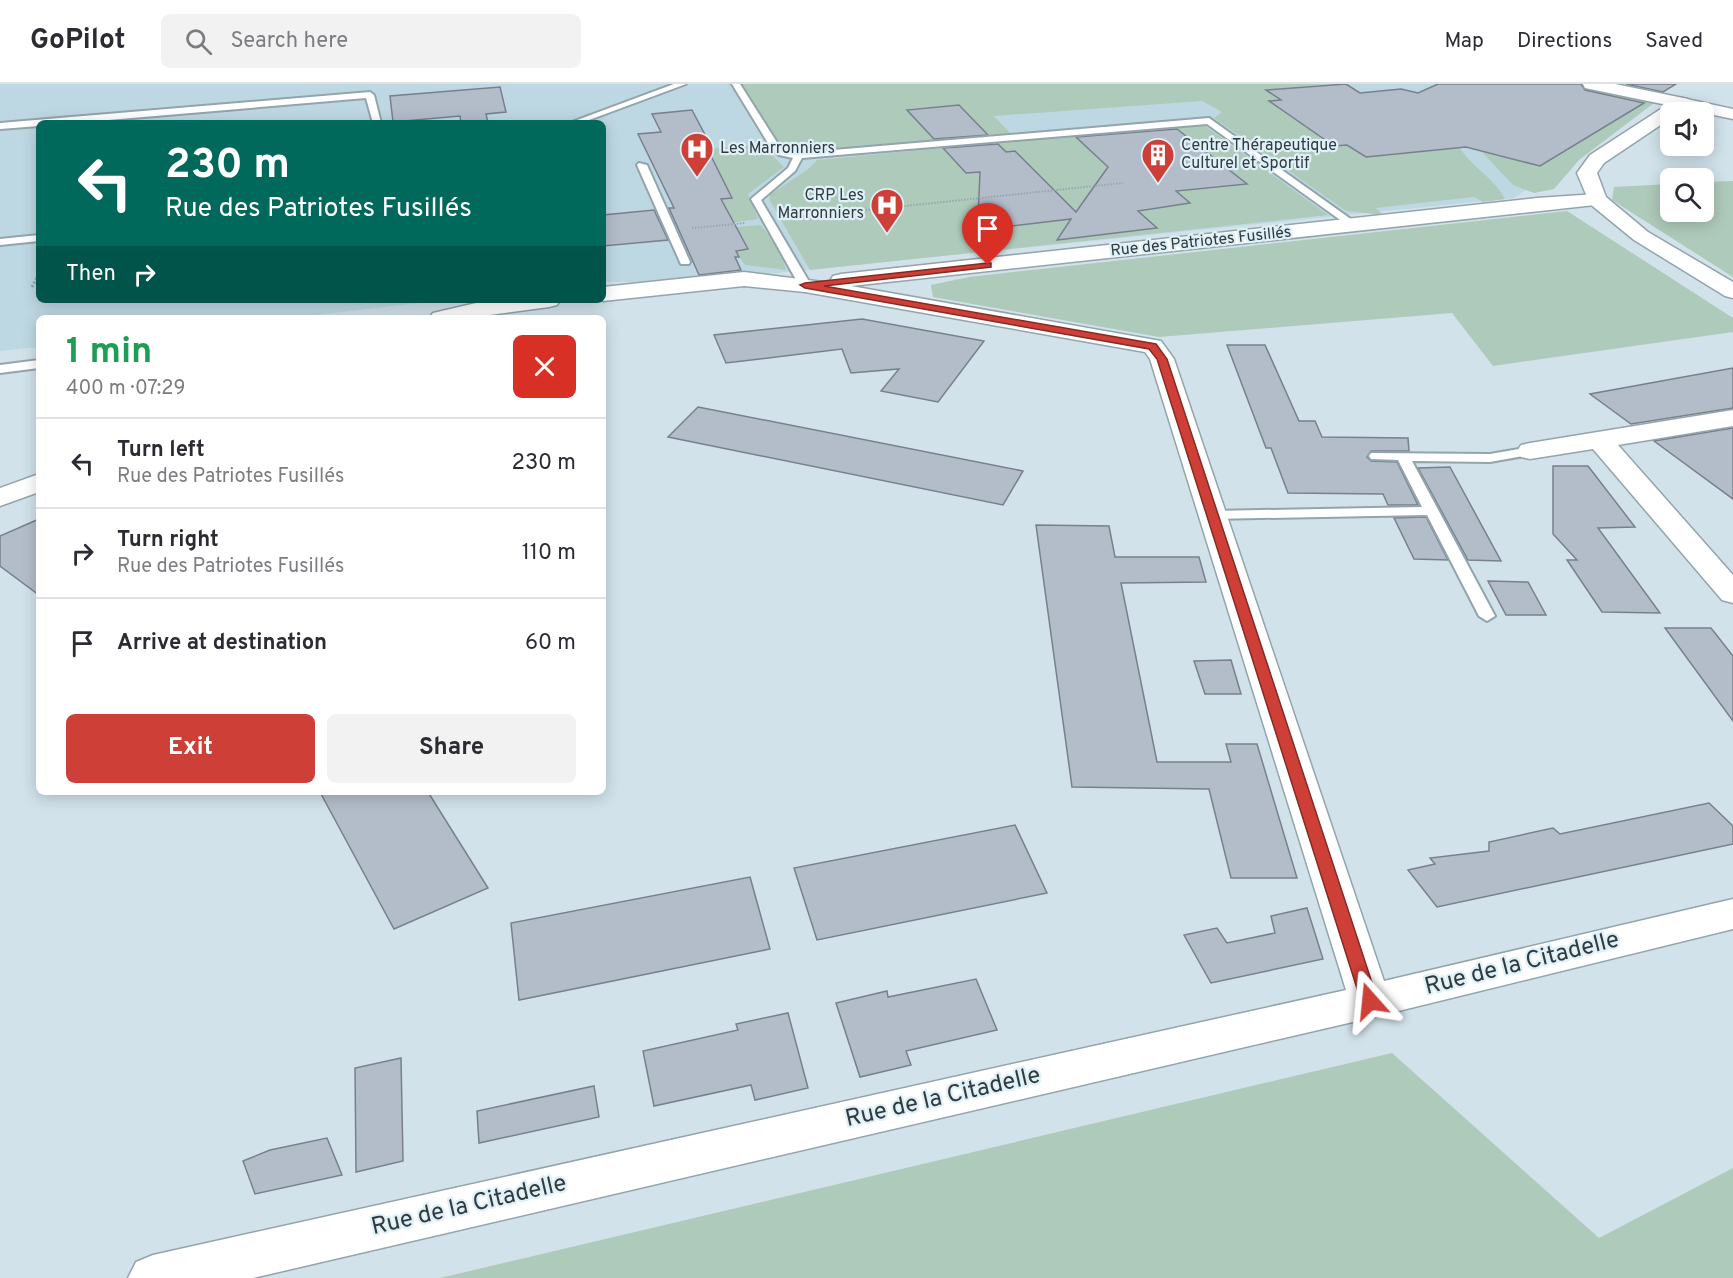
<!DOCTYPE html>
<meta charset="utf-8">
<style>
:root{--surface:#fff;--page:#f2f2f3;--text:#2b2b33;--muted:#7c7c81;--line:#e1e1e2;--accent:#ce4037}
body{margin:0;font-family:Overpass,sans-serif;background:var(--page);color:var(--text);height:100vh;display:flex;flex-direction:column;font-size:22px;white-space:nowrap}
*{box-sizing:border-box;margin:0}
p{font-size:20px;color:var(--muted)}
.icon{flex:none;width:33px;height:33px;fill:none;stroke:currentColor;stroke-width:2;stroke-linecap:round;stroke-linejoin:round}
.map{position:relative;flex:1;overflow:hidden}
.drawer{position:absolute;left:36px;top:231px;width:570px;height:480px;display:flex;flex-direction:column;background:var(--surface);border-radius:9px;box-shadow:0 3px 15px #0003}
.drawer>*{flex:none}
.top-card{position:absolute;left:36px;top:36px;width:570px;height:183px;border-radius:9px;box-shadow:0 3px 15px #0003;background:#00695c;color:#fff;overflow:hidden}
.buttons{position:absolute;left:1660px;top:18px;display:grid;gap:12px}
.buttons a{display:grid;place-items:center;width:54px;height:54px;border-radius:9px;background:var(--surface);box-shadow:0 3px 15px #0003;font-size:30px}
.pin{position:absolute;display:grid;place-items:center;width:51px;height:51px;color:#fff;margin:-62px -26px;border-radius:50% 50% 50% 0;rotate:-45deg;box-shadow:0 0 6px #0007}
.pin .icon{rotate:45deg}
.me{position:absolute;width:66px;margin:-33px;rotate:342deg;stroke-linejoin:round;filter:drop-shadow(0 0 4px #0008)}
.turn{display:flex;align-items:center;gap:21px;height:126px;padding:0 30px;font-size:27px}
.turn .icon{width:78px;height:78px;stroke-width:2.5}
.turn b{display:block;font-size:42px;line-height:51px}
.then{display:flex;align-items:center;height:57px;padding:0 30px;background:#0003;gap:12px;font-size:22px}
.round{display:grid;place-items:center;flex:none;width:63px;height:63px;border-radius:9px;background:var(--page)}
.overview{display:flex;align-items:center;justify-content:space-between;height:102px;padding:0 30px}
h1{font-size:36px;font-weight:700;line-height:45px;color:#1e9e55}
.button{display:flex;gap:12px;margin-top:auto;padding:12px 30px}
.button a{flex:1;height:69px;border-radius:9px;background:var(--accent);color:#fff;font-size:24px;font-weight:700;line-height:69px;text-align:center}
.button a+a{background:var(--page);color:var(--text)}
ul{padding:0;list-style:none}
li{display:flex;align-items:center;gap:18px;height:90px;padding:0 30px;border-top:2px solid var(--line)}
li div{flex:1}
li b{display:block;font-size:22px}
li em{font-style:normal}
header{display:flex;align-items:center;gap:36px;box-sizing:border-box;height:84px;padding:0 30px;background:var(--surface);border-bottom:2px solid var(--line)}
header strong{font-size:28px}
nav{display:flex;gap:33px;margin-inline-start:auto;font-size:21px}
.search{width:420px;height:54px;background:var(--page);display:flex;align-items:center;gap:15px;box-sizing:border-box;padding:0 21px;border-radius:9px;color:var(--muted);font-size:22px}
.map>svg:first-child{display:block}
</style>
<header>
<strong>GoPilot</strong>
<div class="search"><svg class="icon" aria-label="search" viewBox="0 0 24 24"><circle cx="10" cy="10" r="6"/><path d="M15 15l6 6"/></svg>Search here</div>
<nav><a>Map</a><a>Directions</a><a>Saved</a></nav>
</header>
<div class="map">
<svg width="1733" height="1194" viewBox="0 0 1733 1194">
<rect width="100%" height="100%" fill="#d1e2ea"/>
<polygon fill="#bed8e3" points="0,0 1568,0 1638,31 1514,114 688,198 603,198 603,39 39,39 39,216 445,216 289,234 39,234 39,263 0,267"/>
<g fill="#aecaba">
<path d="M736 0H1329L1265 6 1350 59 1397 69 1459 63C1472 83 1494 94 1505 115L1483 118 1474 113 1376 124 1383 131 1346 127 1214 34 1222 28 1202 17 994 32 1015 54 818 72 782 69Z"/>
<polygon points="1479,0 1570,0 1654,19 1579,76 1554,105 1534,109 1513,101 1481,67 1541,82 1563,67 1593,39 1607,42 1627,29"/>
<polygon points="1201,39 1328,131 810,186 770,117 769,111 807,86 817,76"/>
<polygon points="761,60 784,83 748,110 758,135 693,144 712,114 732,113 708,65"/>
<polygon points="1733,97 1733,193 1612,116 1614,103 1671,100 1671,128 1704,128 1704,98"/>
<polygon points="1567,127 1733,234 1733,248 1493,282 1452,229 1159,253 933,213 931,201 969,193"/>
<polygon points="761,141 780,166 786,186 745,181 735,167 748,165 743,153 735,143"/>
<polygon points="1392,969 1599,1154 1733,1084 1733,1194 440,1194"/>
</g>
<g fill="#b3bdca" stroke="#78808d" stroke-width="1.5">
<polygon points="1346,0 1360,9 1401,5 1418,9 1438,0 1581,0 1585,6 1644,19 1540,82 1466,63 1366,73 1347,61 1334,62 1269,17 1281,16 1266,6"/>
<polygon points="1626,0 1676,0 1663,8"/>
<polygon points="500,3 506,28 486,30 488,39 461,39 460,32 393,38 390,12"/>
<polygon points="959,21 988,51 934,55 907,26"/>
<polygon points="692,26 711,62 706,62 732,114 721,115 748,165 736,167 739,173 735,173 741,186 699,191 669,124 674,124 638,50 661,48 652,30"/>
<polygon points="1177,45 1247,100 1176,107 1190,119 1138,127 1157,144 1057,156 1071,135 994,144 987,135 978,135 980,88 966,89 943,64 998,60 1006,68 1015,67 1076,128 1108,83 1076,53"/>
<polygon points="654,126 668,156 603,162 603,131"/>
<polygon points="862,235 984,257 938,318 881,307 899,285 851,289 842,265 726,279 714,251"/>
<polygon points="1227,261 1265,261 1299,337 1315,337 1322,353 1408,354 1409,367 1371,367 1367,373 1371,377 1397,378 1418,421 1388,421 1383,410 1288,409 1271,364 1266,364"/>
<polygon points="1733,284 1733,324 1631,340 1590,310"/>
<polygon points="698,323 1023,387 1003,421 668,353"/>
<polygon points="1733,344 1733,415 1654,357"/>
<polygon points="1553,382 1588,382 1635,443 1598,444 1660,529 1602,528 1567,476 1577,476 1553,450"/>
<polygon points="1450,383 1501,477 1468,476 1418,384"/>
<polygon points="1426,433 1448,476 1414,475 1394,434"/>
<polygon points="39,435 39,511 0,482 0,452"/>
<polygon points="1036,441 1109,442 1115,473 1199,473 1206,498 1121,499 1157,678 1231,678 1226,660 1257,660 1297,794 1231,794 1209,705 1072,703"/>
<polygon points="1488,497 1528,498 1546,531 1506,531"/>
<polygon points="1665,544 1711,544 1733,572 1733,637"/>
<polygon points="1231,576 1241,610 1205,610 1194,577"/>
<polygon points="320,708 428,708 488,804 394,845"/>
<polygon points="1709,719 1733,742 1733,760 1437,823 1408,786 1435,780 1430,774 1489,767 1489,758 1553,744 1560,750"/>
<polygon points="1015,741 1047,809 817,856 794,784"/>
<polygon points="750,793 770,865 519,916 511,839"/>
<polygon points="1307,824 1323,875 1211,899 1184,851 1217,844 1227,859 1275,849 1271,832"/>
<polygon points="976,895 997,946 906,967 911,981 860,993 836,919 887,907 888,913"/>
<polygon points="788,929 808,1004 755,1016 751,1001 654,1022 643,967 738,946 736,940"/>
<polygon points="401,974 403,1077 356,1088 355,984"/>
<polygon points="594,1002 599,1033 479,1059 477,1027"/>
<polygon points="327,1054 342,1091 255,1110 243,1077 270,1066"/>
</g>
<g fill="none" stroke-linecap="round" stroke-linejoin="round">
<g stroke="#93a4ab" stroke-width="4">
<g id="lane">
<polygon points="674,0 686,0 581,39 569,39"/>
<polygon points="732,0 740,0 778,60 785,67 798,69 1209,34 1359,141 1350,143 1207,40 802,74 795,87 761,116 811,201 805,204 799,201 751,115 788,84 793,74 779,71 771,64"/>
<polygon points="370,8 374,11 381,39 373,39 366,14 73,39 39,39 39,42 0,45 0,39"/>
<polygon points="639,79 647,81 690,178 689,180 681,180 680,178 637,81"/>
<polygon points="39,151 39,157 0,161 0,155"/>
<polygon points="39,276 39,284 0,289 0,281"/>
<polygon points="1530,363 1537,367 1535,370 1490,378 1412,377 1495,532 1487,537 1479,532 1427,431 1211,435 1204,431 1211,427 1422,423 1398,376 1371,375 1369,372 1371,369 1490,370"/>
</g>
</g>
<g stroke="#93a4ab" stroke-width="3">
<g id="street">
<polygon points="1682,14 1733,25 1733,35 1676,23 1673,19 1676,15"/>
<polygon points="1597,110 1604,112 1607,116 1604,120 851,202 1161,257 1174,275 1384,897 1733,815 1733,845 1370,934 253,1194 128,1194 136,1178 153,1171 1346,906 1150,275 1145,268 805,208 744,202 603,217 600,216 603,216 603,203 744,188 831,199 830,197 833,192 841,190 1537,114"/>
<polygon points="489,216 560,216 557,221 549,223 467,234 429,234 433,229"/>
<polygon points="1733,326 1733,342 1618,361 1733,491 1733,519 1722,516 1593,365 1530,375 1521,373 1517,367 1521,361 1530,359"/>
<polygon points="39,390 39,408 0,422 0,404"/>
</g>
</g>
<g stroke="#93a4ab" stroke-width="3">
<path id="secondary" d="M1583 0H1615L1688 15 1691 19C1686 26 1679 28 1671 28V34L1604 79 1597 89 1606 113 1648 148 1733 198V214L1725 212 1634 156 1590 120 1577 89 1590 71 1667 21 1585 4Z"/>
</g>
<g stroke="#99a6ad" stroke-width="2" stroke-dasharray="1.5 1.5" stroke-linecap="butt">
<polyline points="791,134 1123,99"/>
<polyline points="692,144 745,139"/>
</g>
<polyline stroke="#99a6ad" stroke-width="3" stroke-dasharray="2 2" stroke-linecap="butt" points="32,203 39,190"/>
<use href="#lane" fill="#fff" fill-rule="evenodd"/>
<use href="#street" fill="#fff" fill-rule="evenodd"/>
<use href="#secondary" fill="#fff" fill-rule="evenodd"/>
</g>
<polygon fill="#ce4037" stroke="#862a24" stroke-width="1.5" points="988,179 991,179 991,183 824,202 1156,260 1167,275 1378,917 1376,922 1370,924 1364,922 1361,917 1157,275 1149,265 805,204 800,201 805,199"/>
<defs>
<g id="hospital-pin" transform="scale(1.725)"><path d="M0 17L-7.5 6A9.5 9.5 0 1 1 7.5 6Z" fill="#ce4037" stroke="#def0f8"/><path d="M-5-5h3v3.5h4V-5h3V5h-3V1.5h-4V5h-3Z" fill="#fff"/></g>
<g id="building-pin" transform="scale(1.725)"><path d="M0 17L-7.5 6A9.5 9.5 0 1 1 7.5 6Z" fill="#ce4037" stroke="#def0f8"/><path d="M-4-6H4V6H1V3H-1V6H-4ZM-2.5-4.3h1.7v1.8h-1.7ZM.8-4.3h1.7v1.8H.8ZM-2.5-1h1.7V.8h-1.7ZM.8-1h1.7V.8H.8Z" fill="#fff"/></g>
</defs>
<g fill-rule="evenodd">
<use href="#hospital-pin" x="697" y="65"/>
<use href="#building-pin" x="1158" y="71"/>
<use href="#hospital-pin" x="887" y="121"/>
</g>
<g text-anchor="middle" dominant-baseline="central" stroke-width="4.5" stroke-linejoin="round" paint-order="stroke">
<g font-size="16" fill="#333a3d" stroke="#def0f8" text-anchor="start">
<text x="1181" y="62">Centre Thérapeutique<tspan x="1181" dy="18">Culturel et Sportif</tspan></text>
<text x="720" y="65">Les Marronniers</text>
<text x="864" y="112" text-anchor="end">CRP Les<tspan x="864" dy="18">Marronniers</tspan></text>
</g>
<g font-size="16" fill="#333a3d" stroke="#def0f8">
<text transform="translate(1201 158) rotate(-6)">Rue des Patriotes Fusillés</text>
</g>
<g font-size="24" fill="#333a3d" stroke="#def0f8">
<text transform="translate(1522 880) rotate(-14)">Rue de la Citadelle</text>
<text transform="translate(943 1014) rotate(-13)">Rue de la Citadelle</text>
<text transform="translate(469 1122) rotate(-13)">Rue de la Citadelle</text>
</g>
</g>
</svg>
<div class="buttons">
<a><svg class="icon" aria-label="sound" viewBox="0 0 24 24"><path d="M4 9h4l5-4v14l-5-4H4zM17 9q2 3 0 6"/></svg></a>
<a><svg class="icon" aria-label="search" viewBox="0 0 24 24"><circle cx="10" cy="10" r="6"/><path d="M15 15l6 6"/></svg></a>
</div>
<div class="pin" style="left:988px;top:181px;background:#d93025"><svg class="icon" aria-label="arrive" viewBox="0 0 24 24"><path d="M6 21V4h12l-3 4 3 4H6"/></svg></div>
<svg class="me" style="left:1370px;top:917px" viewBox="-20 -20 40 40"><path d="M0-17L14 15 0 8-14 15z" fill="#ce4037" stroke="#fff" stroke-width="4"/></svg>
<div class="top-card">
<div class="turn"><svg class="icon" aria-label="left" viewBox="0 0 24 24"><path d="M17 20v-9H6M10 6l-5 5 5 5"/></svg><div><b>230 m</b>Rue des Patriotes Fusillés</div></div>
<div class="then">Then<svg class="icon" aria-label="right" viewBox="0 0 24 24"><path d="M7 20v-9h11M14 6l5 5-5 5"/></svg></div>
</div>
<section class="drawer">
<div class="overview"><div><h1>1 min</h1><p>400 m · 07:29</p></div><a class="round" style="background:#d93025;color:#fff"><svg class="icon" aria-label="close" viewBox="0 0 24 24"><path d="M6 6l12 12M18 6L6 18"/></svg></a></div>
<ul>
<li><svg class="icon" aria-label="left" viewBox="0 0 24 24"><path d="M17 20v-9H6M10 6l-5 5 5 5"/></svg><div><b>Turn left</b><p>Rue des Patriotes Fusillés</p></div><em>230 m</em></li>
<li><svg class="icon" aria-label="right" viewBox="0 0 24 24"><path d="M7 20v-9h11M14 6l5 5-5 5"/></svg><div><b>Turn right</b><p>Rue des Patriotes Fusillés</p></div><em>110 m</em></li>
<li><svg class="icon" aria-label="arrive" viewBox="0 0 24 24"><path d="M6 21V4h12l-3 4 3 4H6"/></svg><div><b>Arrive at destination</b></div><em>60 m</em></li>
</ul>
<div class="button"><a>Exit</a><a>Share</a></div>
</section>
</div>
